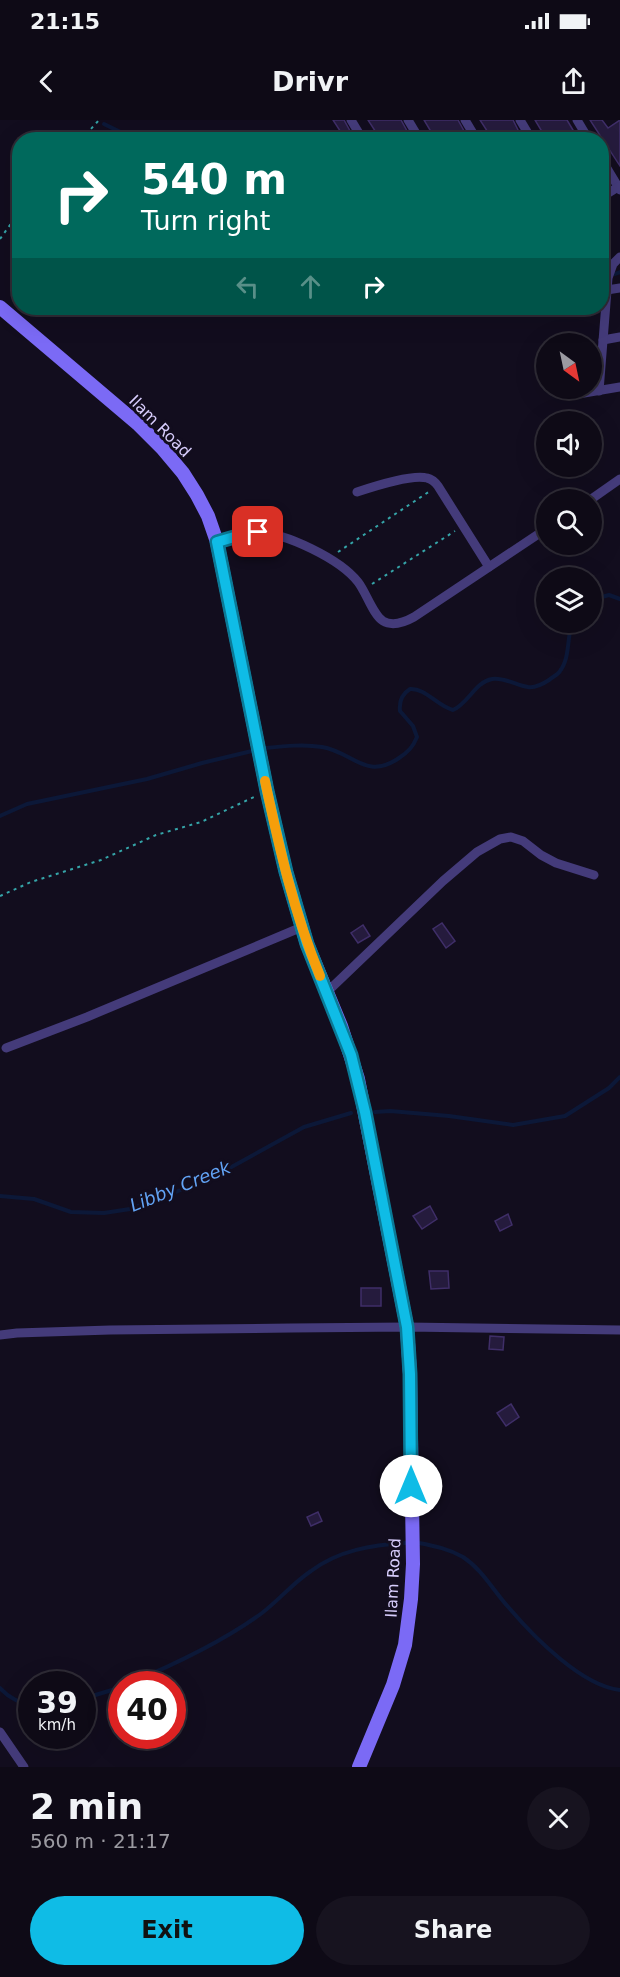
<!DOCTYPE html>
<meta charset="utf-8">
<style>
:root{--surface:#0e0a16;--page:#17131f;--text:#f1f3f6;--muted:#9b9aa1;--line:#2e2b35;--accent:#0fbce6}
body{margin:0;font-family:"DejaVu Sans",sans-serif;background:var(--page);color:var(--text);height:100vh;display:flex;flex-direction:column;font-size:22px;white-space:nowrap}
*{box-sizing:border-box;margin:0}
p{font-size:20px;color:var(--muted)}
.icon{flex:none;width:33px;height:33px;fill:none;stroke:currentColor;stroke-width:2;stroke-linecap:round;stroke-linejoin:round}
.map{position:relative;height:1647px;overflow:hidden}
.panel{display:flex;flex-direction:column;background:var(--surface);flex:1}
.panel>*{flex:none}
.hud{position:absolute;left:12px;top:12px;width:597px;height:183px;border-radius:24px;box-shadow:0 6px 24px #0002,0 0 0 2px var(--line);background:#00695c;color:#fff;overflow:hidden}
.needle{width:39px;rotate:147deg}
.fabs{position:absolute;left:536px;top:213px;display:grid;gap:12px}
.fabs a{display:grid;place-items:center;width:66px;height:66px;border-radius:50%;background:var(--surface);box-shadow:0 6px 24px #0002,0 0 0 2px var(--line);font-size:30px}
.speed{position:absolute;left:18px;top:1551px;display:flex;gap:12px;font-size:30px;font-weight:700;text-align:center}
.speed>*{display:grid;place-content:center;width:78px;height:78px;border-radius:50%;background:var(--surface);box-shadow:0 6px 24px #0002,0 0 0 2px var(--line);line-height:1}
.speed small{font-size:15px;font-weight:400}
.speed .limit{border:9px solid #d22;background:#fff;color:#111}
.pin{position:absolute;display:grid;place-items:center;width:51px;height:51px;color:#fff;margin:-26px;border-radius:12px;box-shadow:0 3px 9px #0006}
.me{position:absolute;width:66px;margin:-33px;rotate:0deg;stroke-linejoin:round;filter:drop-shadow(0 0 4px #0008)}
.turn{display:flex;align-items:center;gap:21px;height:126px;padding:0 30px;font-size:27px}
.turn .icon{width:78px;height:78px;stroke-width:2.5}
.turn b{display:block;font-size:42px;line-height:51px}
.lanes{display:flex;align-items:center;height:57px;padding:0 30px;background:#0003;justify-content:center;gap:30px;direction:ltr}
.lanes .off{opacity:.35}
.round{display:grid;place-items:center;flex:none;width:63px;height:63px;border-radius:32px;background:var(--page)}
.head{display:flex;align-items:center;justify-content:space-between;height:102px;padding:0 30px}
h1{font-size:36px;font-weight:600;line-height:45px}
.action{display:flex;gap:12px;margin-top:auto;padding:12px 30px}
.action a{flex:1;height:69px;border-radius:36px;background:var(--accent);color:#111;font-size:24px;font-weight:600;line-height:69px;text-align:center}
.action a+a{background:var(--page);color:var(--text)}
.status{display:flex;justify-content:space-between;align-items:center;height:42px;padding:0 30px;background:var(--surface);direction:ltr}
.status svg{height:16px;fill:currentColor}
header{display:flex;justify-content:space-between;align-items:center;height:78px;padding:0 30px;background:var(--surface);font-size:27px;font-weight:600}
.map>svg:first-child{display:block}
</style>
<div class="status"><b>21:15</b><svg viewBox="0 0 49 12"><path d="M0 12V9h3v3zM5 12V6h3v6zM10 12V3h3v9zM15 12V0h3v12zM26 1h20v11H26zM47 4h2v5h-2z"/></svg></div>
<header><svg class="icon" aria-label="back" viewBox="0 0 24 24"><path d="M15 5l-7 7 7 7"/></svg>Drivr<svg class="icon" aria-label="share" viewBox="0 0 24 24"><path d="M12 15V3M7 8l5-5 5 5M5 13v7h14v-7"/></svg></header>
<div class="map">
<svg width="620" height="1647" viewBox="0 0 620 1647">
<rect width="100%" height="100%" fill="#120d1e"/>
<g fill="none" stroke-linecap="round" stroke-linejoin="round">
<g stroke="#0c1838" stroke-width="4">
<polyline points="104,4 137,20"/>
<polyline points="615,154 620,152"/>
<polyline points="591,480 609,475 620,479"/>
<path d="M266 628C285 626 304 624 322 627 353 632 366 661 399 638 408 632 413 627 417 617L413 606 400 591C399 582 402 574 410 569 426 568 437 586 453 590 468 584 475 562 492 559 504 557 516 565 528 567 535 568 543 564 549 560 552 557 558 555 560 551 570 538 567 518 572 502"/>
<polyline points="0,696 27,684 147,659 202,643 252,631"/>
<polyline points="375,992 390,991 449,996 513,1005 565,996 609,968 620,957"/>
<polyline points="0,1076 34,1079 71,1092 104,1093 130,1089 169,1075 226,1050 304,1007 351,993"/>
<path d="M419 1423C435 1426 449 1429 463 1437 483 1450 494 1472 510 1489 534 1517 582 1566 620 1570"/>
<path d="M128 1564C171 1546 224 1521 262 1493 279 1480 293 1463 311 1451 339 1430 372 1425 406 1423"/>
<path d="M0 1568C8 1577 19 1583 32 1584"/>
<polyline points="82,1579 122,1567"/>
</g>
</g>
<g fill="#251b3d" stroke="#3f2e68" stroke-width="1.5">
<polygon points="333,0 344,0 355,20 346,20"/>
<polygon points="368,0 401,0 412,20 381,20"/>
<polygon points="424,0 458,0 469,20 436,20"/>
<polygon points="480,0 513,0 523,20 493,20"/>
<polygon points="535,0 567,0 579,20 547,20"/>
<polygon points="590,0 602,0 608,8 620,0 620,46"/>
<polygon points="442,803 455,821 446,828 433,809"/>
<polygon points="363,805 370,816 358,823 351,813"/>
<polygon points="430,1086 437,1099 422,1109 413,1096"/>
<polygon points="508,1094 512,1105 500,1111 495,1101"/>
<polygon points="429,1151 448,1151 449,1168 431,1169"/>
<rect x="361" y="1168" width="20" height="18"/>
<polygon points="490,1216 504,1217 503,1230 489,1229"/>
<polygon points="511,1284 519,1297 506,1306 497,1293"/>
<polygon points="318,1392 322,1401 311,1406 307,1397"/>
</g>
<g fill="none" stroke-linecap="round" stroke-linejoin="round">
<g stroke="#35a4a8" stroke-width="2" stroke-dasharray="3 4.5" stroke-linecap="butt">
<polyline points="81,20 99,0"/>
<polyline points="0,119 20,91"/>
<polyline points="338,432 430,371"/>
<polyline points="372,464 455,411"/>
<polyline points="0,776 31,762 101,740 156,715 201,702 256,676"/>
</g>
<g stroke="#443b7a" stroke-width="9">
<polyline points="351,0 363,20"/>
<polyline points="408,0 420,20"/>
<polyline points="465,0 477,20"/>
<polyline points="520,0 532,20"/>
<polyline points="577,0 589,20"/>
<polyline points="602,40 620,70"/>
<polyline points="602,77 618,67"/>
<polyline points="607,170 620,168"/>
<polyline points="603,220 620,217"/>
<polyline points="599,271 608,158 613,144 620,137"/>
<polyline points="584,273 620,267"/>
<path d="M357 372C372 367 412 354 427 358 432 359 435 362 438 366L489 447"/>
<polyline points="590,380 620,359"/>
<path d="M217 422C230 418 243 412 257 412 286 413 340 439 358 462 366 472 373 495 383 501 393 507 405 502 414 497L546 409"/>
<polyline points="327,872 443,761 477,732 500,719 511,717 523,721 541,735 556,743 594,755"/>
<polyline points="6,928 87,897 302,807"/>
<polyline points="0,1215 17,1213 110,1210 291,1208 407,1207 620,1210"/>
<polyline points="0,1612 24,1647"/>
</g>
<polyline stroke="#7b6af5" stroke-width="14" points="0,187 139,305 162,328 183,353 197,375 208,396 217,422 267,671 286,752 307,824 341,906 358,959 407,1207 410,1254 413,1444 411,1479 405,1525 393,1565 359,1647"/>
</g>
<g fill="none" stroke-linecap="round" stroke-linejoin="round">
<g stroke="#0a7a96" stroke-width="15">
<polyline id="route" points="258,412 248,413 217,422 267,671 286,752 307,824 351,935 365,992 407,1207 410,1254 411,1366"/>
</g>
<use href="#route" stroke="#0fbce6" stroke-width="10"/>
<path stroke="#f59e0b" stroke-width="10" d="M265 661C279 727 294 793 320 856"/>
</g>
<g text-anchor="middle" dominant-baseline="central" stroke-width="6" stroke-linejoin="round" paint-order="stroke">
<g font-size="16" fill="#d7cdfc" stroke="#120d1e">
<text transform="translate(160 306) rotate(45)">Ilam Road</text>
<text transform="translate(393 1458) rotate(-87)">Ilam Road</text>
</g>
<g font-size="18" font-style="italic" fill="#62a3f5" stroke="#120d1e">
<text transform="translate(180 1066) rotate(-22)">Libby Creek</text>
</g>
</g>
</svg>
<div class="fabs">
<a><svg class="needle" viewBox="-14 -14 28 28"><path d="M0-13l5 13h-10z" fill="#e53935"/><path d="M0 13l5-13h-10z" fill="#9b9aa1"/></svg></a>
<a><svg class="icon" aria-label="sound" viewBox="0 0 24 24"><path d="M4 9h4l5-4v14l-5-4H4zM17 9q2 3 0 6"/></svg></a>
<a><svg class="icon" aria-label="search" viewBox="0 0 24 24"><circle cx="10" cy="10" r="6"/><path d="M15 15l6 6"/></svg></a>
<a><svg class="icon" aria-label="layers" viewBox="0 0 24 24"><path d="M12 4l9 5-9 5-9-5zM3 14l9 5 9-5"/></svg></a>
</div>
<div class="speed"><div>39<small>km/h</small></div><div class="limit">40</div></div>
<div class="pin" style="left:258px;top:412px;background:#d93025"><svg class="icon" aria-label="arrive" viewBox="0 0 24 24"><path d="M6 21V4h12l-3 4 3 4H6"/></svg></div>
<svg class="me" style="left:411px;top:1366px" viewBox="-20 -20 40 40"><circle r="19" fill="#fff"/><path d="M0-13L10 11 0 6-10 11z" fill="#0fbce6"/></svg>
<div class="hud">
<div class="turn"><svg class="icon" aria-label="right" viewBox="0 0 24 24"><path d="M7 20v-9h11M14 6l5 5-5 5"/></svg><div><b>540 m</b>Turn right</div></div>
<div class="lanes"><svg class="icon off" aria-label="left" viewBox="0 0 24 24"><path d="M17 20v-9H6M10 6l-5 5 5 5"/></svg><svg class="icon off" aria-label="ahead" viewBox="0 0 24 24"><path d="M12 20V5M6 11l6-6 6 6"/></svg><svg class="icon" aria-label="right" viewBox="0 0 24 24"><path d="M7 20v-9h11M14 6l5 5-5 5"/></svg></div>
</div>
</div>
<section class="panel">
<div class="head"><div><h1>2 min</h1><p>560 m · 21:17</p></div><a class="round"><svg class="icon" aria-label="close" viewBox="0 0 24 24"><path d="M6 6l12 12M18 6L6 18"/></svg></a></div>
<div class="action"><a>Exit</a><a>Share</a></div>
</section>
